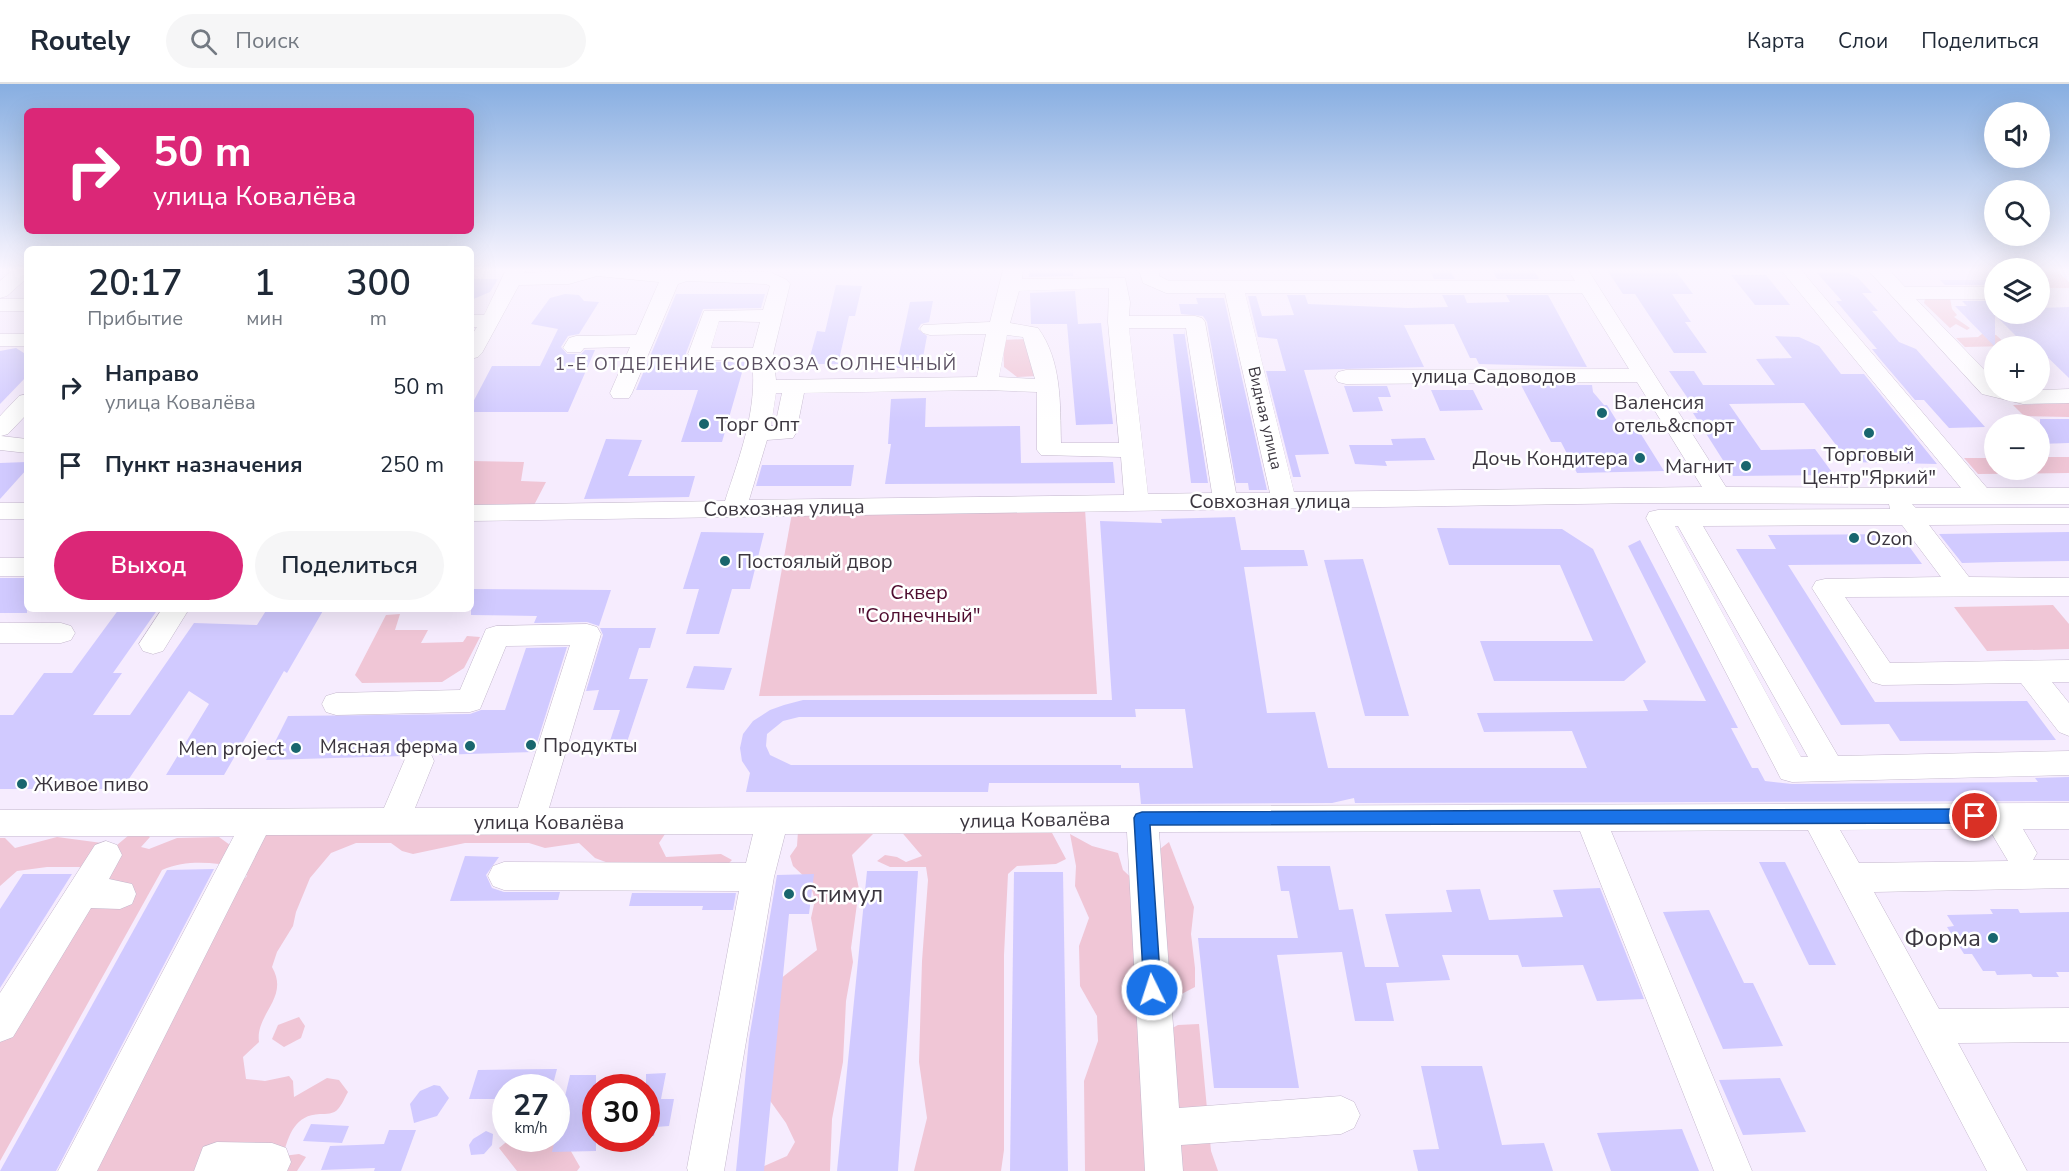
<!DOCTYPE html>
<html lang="ru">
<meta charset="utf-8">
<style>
:root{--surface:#fff;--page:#f6f6f7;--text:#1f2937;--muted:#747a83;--line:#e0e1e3;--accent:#db2777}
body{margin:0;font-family:"Nunito Sans",sans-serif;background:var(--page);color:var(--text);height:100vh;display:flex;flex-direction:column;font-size:22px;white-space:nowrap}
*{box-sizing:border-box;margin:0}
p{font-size:20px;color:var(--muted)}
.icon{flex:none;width:33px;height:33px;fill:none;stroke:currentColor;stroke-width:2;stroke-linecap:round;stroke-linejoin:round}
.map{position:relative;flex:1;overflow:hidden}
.details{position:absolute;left:24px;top:162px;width:450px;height:366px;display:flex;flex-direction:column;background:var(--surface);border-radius:9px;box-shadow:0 6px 24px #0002}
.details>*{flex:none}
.hud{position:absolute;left:24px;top:24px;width:450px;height:126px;border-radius:9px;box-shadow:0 6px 24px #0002;background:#db2777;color:#fff;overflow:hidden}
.controls{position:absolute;left:1984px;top:18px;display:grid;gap:12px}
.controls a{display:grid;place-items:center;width:66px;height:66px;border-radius:50%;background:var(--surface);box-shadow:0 6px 24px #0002;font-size:30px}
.speed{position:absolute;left:492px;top:990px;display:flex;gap:12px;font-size:30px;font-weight:700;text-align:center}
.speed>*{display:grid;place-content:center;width:78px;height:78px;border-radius:50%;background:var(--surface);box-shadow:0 6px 24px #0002;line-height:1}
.speed small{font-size:15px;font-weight:400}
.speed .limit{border:9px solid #d22;background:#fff;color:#111}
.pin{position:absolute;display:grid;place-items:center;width:51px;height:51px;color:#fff;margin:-26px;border:3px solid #fff;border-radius:50%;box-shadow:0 2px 6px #0007}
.me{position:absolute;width:66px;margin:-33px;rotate:356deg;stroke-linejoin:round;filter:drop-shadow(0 0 4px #0008)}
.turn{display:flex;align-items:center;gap:21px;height:126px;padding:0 30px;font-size:27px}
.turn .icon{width:78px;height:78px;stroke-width:2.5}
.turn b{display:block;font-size:42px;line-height:51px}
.eta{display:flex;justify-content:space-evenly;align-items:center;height:102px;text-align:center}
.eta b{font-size:36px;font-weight:600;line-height:42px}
.button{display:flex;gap:12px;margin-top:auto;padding:12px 30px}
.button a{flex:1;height:69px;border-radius:36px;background:var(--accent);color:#fff;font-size:24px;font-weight:600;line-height:69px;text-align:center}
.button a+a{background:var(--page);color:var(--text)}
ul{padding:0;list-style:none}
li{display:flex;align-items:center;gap:18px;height:78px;padding:0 30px}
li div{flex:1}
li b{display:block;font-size:22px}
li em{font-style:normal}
header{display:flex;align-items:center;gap:36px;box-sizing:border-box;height:84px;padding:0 30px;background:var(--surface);border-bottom:2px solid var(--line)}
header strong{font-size:28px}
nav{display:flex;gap:33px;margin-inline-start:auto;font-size:21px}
.search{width:420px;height:54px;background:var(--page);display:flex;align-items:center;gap:15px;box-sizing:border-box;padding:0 21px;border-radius:33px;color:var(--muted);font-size:22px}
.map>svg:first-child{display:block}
</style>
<header>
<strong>Routely</strong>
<div class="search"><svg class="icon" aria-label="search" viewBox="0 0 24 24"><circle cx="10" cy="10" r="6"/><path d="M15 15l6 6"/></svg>Поиск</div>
<nav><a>Карта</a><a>Слои</a><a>Поделиться</a></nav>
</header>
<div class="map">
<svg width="2069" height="1087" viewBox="0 0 2069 1087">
<rect width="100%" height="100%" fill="#f6ecfe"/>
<g fill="#f0c6d6">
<polygon points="2040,186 2056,186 2069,198 2069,204 2040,204"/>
<polygon points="1950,214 1952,225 1957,231 1954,233 1970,244 1967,246 1956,240 1950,244 1924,219 1925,215"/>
<polygon points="1982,250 1996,251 2008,262 1965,263 1956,254 1978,253"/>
<polygon points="1025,255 1038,292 1017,293 1004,283 1003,256"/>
<polygon points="2069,319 2069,333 2024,332 2013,321"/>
<polygon points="2040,373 2069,373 2069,389 1978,390 1964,374 1995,374 1995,386 2040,386"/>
<polygon points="471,377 524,378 521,397 546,398 532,425 471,423"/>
<polygon points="1085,425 1097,610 759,612 792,429"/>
<polygon points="2053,521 2069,540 2069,565 1987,567 1954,523"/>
<polygon points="400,530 395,546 428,546 421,559 463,558 467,552 480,553 464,584 442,598 362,599 355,591 386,531"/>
<polygon points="926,743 935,749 980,743 1051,747 1066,775 1056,780 1017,782 1008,790 1004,871 1004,1066 1001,1087 914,1087 927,1034 919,978 922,877 928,796 926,783 890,783 877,777 885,771 897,773 906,778 922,772 899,745"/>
<path d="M142 747 150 753 141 763 149 765 177 754 219 753 230 761 257 749 665 750 659 759 666 773 721 770 732 776 725 783 611 780 595 774 579 759 545 764 529 759H465L413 770 402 767 391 759H356L331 769 310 794 296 828 293 842 277 868 272 883C290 914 255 930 259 958L243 973 246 995 265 997 289 992 293 997 294 1013 327 994 339 996 348 1008C345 1013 342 1021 338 1025 334 1030 326 1030 320 1030 295 1031 289 1050 283 1072L299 1070 306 1073 297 1087H72L234 795H244L247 792 240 783C212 779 189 775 162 786L0 1077V955L25 888 113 800 79 783H47L17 787 0 802V754H5L15 764 57 753 117 761 129 751Z"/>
<polygon points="798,747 874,749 852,771 859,805 851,864 853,878 846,917 843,978 832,1035 830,1087 753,1087 787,1072 795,1058 786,1039 761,1004 775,899 817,866 811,834 815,816 809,797 793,782 790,772 797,762"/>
<polygon points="1070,750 1092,762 1118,769 1123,786 1141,803 1156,768 1169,758 1194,823 1191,850 1195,884 1195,903 1172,915 1150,885 1131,888 1124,894 1124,911 1159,922 1163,949 1178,941 1199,940 1211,1067 1218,1087 1085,1087 1084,997 1098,957 1097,932 1080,902 1079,862 1089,834 1075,802 1076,782"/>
<polygon points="299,933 305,942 301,954 284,963 272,955 278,941"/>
<polygon points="557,1043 580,1083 577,1087 517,1087 499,1064 510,1055 556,1054"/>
</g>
<g fill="#d1caff" fill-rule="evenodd">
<polygon points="1029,186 1073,186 1073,192 1029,193"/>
<polygon points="1430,186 1450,186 1455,195 1434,195"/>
<polygon points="1492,186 1534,186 1539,195 1497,195"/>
<polygon points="1607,186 1675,186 1693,210 1672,210 1691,238 1685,238 1707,269 1674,269 1635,210 1623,210"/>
<polygon points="1846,188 1858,194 1872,209 1862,209 1878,227 1872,227 1899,258 1916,265 1985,343 1949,344 1924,316 1915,316 1880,275 1872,265 1877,265 1836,217 1842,217 1817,189"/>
<polygon points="1731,191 1766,191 1790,221 1755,221"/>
<polygon points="471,195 498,195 490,208 471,216"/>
<polygon points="1940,196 1986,196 1992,201 1945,201"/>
<polygon points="836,201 862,202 855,232 849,232 838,280 808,280 817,247 825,248"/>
<polygon points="1075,207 1078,240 1101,239 1113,340 1076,341 1067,240 1031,240 1030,209"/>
<polygon points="565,210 579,211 584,217 599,218 579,250 568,252 561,263 567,270 581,270 585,266 595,266 568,328 471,328 471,322 492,282 540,282 558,245 531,240 550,214"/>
<polygon points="676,210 765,210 761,224 703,225 686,269 687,275 698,278 745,278 722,358 681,358 698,306 636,306"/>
<polygon points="1287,211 1305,211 1308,220 1408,224 1448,223 1442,211 1464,211 1467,219 1510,218 1506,211 1548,211 1587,283 1479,280 1476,274 1470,274 1454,240 1404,241 1424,283 1304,286 1329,370 1295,371 1301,393 1293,393 1266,287 1286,287 1277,255 1258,253 1248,212 1256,212 1262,232 1294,231"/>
<polygon points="1196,214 1224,214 1267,406 1249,406 1248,399 1236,399 1207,238 1203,232 1181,230 1179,220 1198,220"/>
<polygon points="933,217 929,238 921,240 918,245 927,252 921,284 896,284 910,218"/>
<polygon points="1962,217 1995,217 1995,230 2040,230 2040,224 2069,223 2069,294 2040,266 2040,262 2027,254 2018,254 1995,231 1995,263 1955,222 1967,222"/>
<polygon points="1184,246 1208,399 1191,399 1173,250 1185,250"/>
<polygon points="1775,252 1799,253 1819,262 1841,290 1864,290 1937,380 1849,378 1804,319 1729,320 1761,366 1815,365 1834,391 1733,392 1693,329 1698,329 1669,287 1694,287 1703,301 1775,301 1756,275 1792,274"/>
<polygon points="16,264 27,271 27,292 0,320 0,267"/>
<polygon points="1521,301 1592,301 1593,308 1604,321 1607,321 1623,347 1639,347 1664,387 1577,389 1561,358 1551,358"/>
<polygon points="1344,302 1387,302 1391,313 1378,313 1383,327 1353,328"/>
<polygon points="1431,306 1473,306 1483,326 1440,327"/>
<polygon points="926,314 925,343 1020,342 1021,379 1113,378 1115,399 885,400 891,360 888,360 891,315"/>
<polygon points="2040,335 2069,335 2069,359 2040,360"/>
<polygon points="1425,354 1435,376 1385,377 1387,382 1355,380 1349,361 1393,361 1391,355"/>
<polygon points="606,355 642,356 628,392 695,392 689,413 584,415"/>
<polygon points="27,378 27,385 0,415 0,379"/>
<polygon points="762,381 854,381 851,402 756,402"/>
<path d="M1235 433 1241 466H1304L1308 482 1244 483 1267 629 1315 628 1328 684H1587L1572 647 1484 648 1477 629 1648 627 1643 616 1706 617 1628 462 1640 456 1738 644H1731L1752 684H1758L1765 697 1792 700 2038 698 2035 694 2069 693V717L1355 719 1354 714 1332 719 1141 720 1139 699H989L988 708H746L750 689 742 677 740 664 743 650 753 637 770 626 784 621 803 616H1112L1100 437 1162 439 1161 435ZM1135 625H1185L1193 684H1121V681H791L770 671 766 662 767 650 783 637 799 633H1136Z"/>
<polygon points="1437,444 1562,445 1593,465 1646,578 1624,597 1494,597 1480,557 1593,557 1560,481 1449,481"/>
<polygon points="701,448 764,449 750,505 732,505 719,550 686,550 699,505 683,505"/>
<polygon points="2069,448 2069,477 2001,478 1962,479 1939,450"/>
<polygon points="1900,450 1922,480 1788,481 1875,618 2027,617 2056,656 1900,657 1889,640 1841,641 1736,465 1776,465 1768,451"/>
<polygon points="1363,475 1409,632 1365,632 1324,476"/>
<rect x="0" y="494" width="27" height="35"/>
<polygon points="471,505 611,506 599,542 587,538 534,539 537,532 471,531"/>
<polygon points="119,525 158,525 113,589 122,589 93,631 130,631 194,539 257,541 267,525 324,525 287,589 284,587 224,691 166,691 209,620 189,607 122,705 0,705 0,631 13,631 44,589 72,589"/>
<polygon points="600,544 656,544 650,564 639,564 629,595 648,595 627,658 610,657 620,626 593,626 599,606 586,607 603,551"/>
<polygon points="567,563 534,668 434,671 431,666 418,663 407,666 404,672 266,676 288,632 470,630 481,626 505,626 526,564"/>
<polygon points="694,582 732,584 724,606 686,604"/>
<polygon points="465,772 499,773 486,791 492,804 504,808 560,808 558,816 450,817"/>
<polygon points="1759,778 1785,778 1836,881 1809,881"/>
<polygon points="1277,782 1330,782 1339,826 1353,825 1365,883 1399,883 1385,830 1452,828 1446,806 1480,805 1489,836 1563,833 1553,806 1600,804 1644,915 1597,917 1583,881 1522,883 1518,871 1442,871 1450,896 1386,899 1394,937 1355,937 1342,868 1277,871 1299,1004 1214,1004 1198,854 1298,854 1289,807 1281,807"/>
<polygon points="214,785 56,1087 0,1087 167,786"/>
<polygon points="867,787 918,787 898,1087 837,1087"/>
<polygon points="1014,788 1063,788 1068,1087 1010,1087"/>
<polygon points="23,790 72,790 0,904 0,825"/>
<polygon points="814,790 809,830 789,830 764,1087 736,1087 749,955 777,791"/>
<polygon points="632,809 736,809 733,826 702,826 703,822 629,822"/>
<polygon points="1990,825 2018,825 2020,829 2069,828 2069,888 2056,888 2059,893 2033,893 2031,890 1997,891 1995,887 1983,887 1972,870 1964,870 1947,843 1954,842 1947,831 1993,830"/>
<polygon points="1709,826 1744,899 1753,899 1783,962 1723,965 1663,828"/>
<polygon points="1421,982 1482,982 1502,1061 1544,1059 1553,1087 1418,1087 1413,1066 1439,1065"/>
<polygon points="557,985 552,1004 506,1004 506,1015 469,1015 478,986"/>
<polygon points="666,989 661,1015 674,1015 669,1042 656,1043 654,1052 646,1052 646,990"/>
<polygon points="570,991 596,991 596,1067 552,1068"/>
<polygon points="1780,994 1806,1048 1743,1051 1719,996"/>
<polygon points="434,1001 440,1002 449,1014 437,1032 414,1039 410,1020 420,1007"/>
<polygon points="311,1040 349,1042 342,1059 303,1057"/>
<polygon points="1682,1045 1699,1087 1611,1087 1597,1049"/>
<polygon points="389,1046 416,1046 401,1087 374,1087 375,1084 321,1086 330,1062 384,1060"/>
<polygon points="486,1047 493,1050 492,1061 484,1070 471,1071 469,1061 473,1055"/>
</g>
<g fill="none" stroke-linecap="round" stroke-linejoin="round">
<g stroke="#c4b8cd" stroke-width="1">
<g id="minor">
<polygon points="13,186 27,186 27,194 7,212 0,214 0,197"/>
<path d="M506 186H526L524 189 576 186 770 188 787 196 790 200 773 270 776 296 977 293 986 250 930 251 923 249 920 245 923 241 990 238 1003 186H1023L1022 195 1125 194 1130 218 1129 232H1195L1202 234 1205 238 1236 409H1270L1225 209H1166L1143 199 1139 186H1159V192L1169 197H1575L1570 189 1572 186H1588L1726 403 1961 404 1781 186H1801L1987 404H2069V420H1912L1916 424H2069V440L1929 441 1969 493 2069 494V512L1845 513 1890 579 2069 576V598H2052L2069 619V652L2059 648 2021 599 1882 601 1872 598 1812 504 1816 497 1825 495 1941 493 1902 441 1703 442 1838 672 2069 667V691L1792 698 1781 695 1646 434 1649 428 1658 426 1890 425 1889 420 1644 419 471 437V421L725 417C740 371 758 325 752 276H699L692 274 688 270 704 227 763 226 770 202 766 200 687 197 678 200 632 309 629 314H613L610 309 630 263 584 264 581 268H567L563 264 569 254 576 252 636 251 659 198 597 192 569 200 519 201 482 269 478 273 471 275V252L477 243H471V231H484ZM1109 204 1108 238 1119 359H1061C1060 319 1062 277 1038 244L1010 239 1019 207ZM1245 209H1582L1629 285 1346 286 1338 288 1335 293 1338 298 1346 300 1637 298 1702 403 1294 408ZM719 237 760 238 753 264H711ZM1129 244H1186L1212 409 1148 410ZM1007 251 1023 253 1035 295 999 293ZM987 306 1037 308V366L1041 371 1121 373 1124 411 749 416 767 356 793 354 796 349 804 309ZM776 309H782L775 342H771ZM1675 442H1678L1808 673H1801Z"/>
<polygon points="1868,186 1889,186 1905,203 1995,203 1995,215 1916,215 1995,297 1995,308 2069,305 2069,319 2023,320 1982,310"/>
<rect x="0" y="215" width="27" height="12"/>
<rect x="0" y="250" width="27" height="12"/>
<polygon points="27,310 27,330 8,350 1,352 27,355 27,369 0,366 0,332 19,312"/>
<rect x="0" y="419" width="27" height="16"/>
<rect x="0" y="474" width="27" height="18"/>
<polygon points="162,525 189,525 163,567 153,570 143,567 139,560"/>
<polygon points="0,539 61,539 71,542 75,549 71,556 61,559 0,559"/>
<path d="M587 540 597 543 601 550 549 724 2069 719V745H2023L2037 769 2033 776H2069V804L1874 808 1939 925 2069 924V958L1958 959 2027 1087H1987L1808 746 1611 747 1752 1087H1714L1580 747 1159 748 1179 1024 1341 1012 1354 1018 1360 1031 1354 1044 1341 1050 1181 1061 1183 1087H1145L1127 748 785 750 774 793 724 1087H688L687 1084 739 807 504 806 493 802 488 792 493 782 504 778 746 779 753 750 266 751 97 1087H58L234 752H0V726L384 724 408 668 419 665 430 668 434 677 415 724H518L570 561 506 562 480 625 470 628 336 631 326 628 322 620 326 612 336 609 460 606 486 545 496 542ZM1989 745 2008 777 1859 779 1840 746Z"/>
<polygon points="106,757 117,761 122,771 109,795 132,800 136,810 132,820 120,825 91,824 13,953 0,958 0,909 95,761"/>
<polygon points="217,1058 272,1059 286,1064 291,1078 287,1087 194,1087 203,1063"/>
</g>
</g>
<use href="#minor" fill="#fff" fill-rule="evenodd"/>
</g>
<linearGradient id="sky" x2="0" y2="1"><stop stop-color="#87aee1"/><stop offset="0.55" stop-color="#fbf6ff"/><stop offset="1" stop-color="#fbf6ff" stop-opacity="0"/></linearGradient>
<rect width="2069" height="338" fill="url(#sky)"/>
<polygon fill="#1a73e8" stroke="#114b97" stroke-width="1.5" points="1975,725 1980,727 1982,732 1980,737 1975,739 1150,741 1161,906 1159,912 1152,914 1146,912 1144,906 1134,734 1136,730 1142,728"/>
<g fill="#19666e" stroke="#fff" stroke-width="2">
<circle cx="1602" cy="329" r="6"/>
<circle cx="704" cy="340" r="6"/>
<circle cx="1869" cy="349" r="6"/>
<circle cx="1640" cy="374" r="6"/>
<circle cx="1746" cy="382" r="6"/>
<circle cx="1854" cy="454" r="6"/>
<circle cx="725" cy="477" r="6"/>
<circle cx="531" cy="661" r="6"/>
<circle cx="470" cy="662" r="6"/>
<circle cx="296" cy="664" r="6"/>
<circle cx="22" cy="700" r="6"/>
<circle cx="789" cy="810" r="6"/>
<circle cx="1993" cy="854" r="6"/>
</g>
<g text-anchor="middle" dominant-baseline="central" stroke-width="5" stroke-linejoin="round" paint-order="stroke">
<g font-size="16" fill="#3b363f" stroke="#fff">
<text transform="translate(1265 334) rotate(77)">Видная улица</text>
</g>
<g font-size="18" letter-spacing="1.5" fill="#5a4f61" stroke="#fff">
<text x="756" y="280">1-Е ОТДЕЛЕНИЕ СОВХОЗА СОЛНЕЧНЫЙ</text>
</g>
<g font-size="20" fill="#3b363f" stroke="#fff">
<text x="1494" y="292">улица Садоводов</text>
<text x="1270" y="417">Совхозная улица</text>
<text transform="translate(784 424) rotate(-1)">Совхозная улица</text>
<text transform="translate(1035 736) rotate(-1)">улица Ковалёва</text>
<text x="549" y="738">улица Ковалёва</text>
</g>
<g font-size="20" fill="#3b363f" stroke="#fff" text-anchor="start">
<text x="1614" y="318">Валенсия<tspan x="1614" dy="23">отель&amp;спорт</tspan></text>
<text x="716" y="340">Торг Опт</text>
<text x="1869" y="370" text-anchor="middle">Торговый<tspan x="1869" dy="23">Центр"Яркий"</tspan></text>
<text x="1628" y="374" text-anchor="end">Дочь Кондитера</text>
<text x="1734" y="382" text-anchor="end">Магнит</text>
<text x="1866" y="454">Ozon</text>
<text x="737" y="477">Постоялый двор</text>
<text x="543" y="661">Продукты</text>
<text x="458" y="662" text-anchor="end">Мясная ферма</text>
<text x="284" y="664" text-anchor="end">Men project</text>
<text x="34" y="700">Живое пиво</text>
</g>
<g font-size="20" fill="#500d30" stroke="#fff">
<text x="919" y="508">Сквер<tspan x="919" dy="23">"Солнечный"</tspan></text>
</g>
<g font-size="24" fill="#3b363f" stroke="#fff" text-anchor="start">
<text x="801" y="810">Стимул</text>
<text x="1981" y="854" text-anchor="end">Форма</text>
</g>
</g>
</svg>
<div class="controls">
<a><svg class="icon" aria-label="sound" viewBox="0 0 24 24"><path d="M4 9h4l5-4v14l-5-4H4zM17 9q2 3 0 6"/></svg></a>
<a><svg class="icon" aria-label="search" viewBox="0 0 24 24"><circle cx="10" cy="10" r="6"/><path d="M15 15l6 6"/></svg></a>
<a><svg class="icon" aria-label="layers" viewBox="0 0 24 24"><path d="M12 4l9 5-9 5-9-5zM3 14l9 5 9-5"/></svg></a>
<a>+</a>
<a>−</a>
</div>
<div class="speed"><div>27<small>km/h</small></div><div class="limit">30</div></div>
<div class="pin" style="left:1975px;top:732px;background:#d93025"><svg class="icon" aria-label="arrive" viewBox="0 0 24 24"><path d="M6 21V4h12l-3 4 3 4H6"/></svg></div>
<svg class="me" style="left:1152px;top:906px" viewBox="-20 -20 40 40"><circle r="17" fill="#1a73e8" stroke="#fff" stroke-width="3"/><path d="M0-11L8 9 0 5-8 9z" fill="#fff"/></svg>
<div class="hud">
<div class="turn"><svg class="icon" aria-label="right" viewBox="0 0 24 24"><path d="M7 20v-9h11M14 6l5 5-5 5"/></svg><div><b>50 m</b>улица Ковалёва</div></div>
</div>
<section class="details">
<div class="eta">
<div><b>20:17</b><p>Прибытие</p></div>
<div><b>1</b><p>мин</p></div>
<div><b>300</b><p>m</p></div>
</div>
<ul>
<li><svg class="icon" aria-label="right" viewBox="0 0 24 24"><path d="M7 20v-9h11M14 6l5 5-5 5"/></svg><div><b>Направо</b><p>улица Ковалёва</p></div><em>50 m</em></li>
<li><svg class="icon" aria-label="arrive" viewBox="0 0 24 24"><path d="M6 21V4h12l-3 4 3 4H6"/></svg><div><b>Пункт назначения</b></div><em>250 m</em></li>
</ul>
<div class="button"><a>Выход</a><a>Поделиться</a></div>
</section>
</div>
